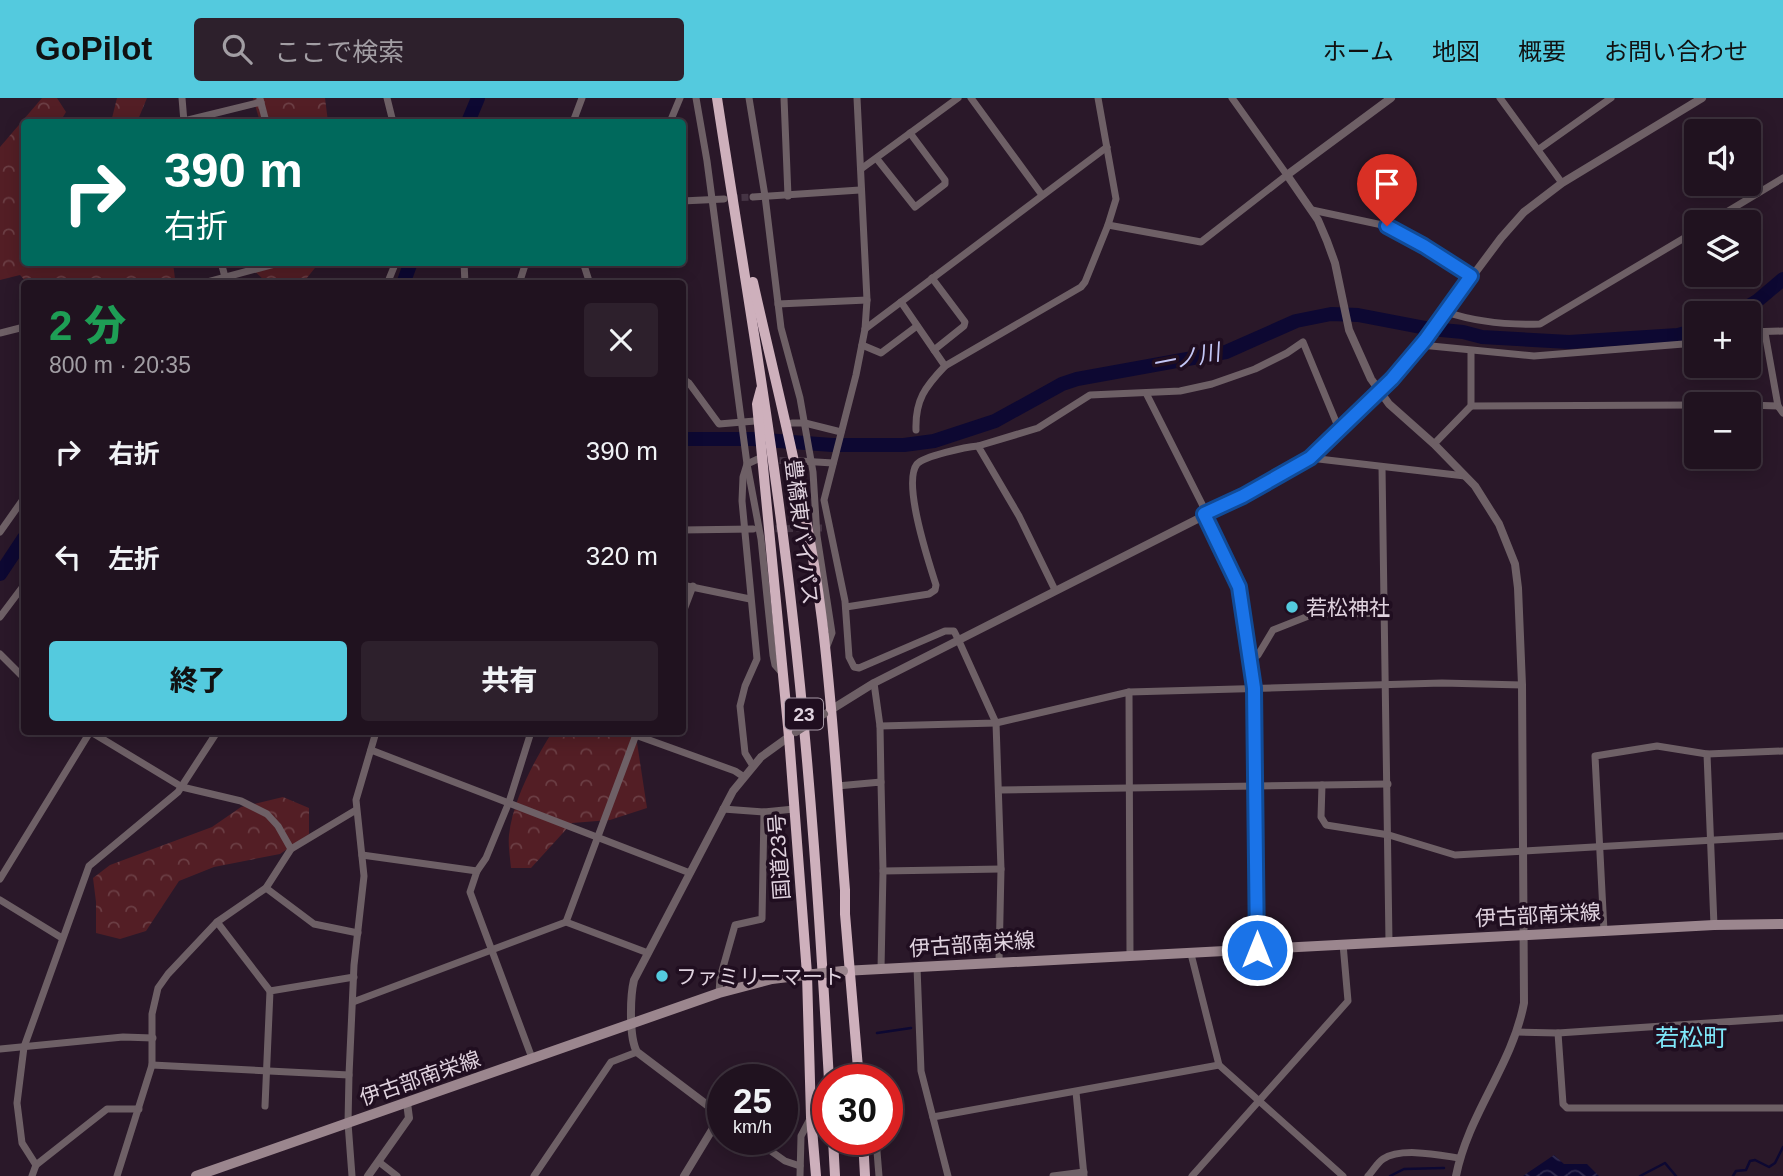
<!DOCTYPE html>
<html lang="ja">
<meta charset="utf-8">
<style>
:root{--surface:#20121f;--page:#2d202c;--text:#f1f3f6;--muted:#a29ea4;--line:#3d323d;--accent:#54cade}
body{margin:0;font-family:Helvetica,"Noto Sans JP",sans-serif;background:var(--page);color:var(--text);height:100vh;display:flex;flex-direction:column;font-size:26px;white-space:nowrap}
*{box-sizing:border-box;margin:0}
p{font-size:23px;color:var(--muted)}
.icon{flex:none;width:38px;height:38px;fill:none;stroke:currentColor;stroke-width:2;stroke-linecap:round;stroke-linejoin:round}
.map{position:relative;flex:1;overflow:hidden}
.drawer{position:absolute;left:21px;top:182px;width:665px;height:455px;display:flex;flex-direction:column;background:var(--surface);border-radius:7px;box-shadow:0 4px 18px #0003,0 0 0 2px var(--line)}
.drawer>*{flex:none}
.top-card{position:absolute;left:21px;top:21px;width:665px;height:147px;border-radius:7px;box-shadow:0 4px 18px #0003,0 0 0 2px var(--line);background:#00695c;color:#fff;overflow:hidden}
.fabs{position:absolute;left:1684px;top:21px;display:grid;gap:14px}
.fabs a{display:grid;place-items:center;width:77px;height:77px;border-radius:7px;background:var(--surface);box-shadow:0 4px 18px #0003,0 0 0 2px var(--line);font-size:35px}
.speed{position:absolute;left:707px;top:966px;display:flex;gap:14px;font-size:35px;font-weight:700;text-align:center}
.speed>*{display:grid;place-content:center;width:91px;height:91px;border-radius:50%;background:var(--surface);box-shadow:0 4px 18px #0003,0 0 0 2px var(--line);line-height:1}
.speed small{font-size:18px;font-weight:400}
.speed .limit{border:10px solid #d22;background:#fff;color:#111}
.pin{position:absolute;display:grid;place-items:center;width:60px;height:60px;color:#fff;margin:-72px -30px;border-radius:50% 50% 50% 0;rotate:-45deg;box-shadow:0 0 7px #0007}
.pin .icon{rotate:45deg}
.me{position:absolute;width:77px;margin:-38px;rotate:0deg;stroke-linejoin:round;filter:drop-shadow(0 0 5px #0008)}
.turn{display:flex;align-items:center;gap:24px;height:147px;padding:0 28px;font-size:32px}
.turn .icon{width:91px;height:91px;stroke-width:2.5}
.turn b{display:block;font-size:49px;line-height:60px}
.round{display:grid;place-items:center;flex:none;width:74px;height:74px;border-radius:7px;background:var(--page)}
.overview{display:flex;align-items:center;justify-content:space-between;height:119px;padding:0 28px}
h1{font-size:42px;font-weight:800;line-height:52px;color:#1e9e55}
.button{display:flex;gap:14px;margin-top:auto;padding:14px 28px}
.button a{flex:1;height:80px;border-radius:7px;background:var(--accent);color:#111;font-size:28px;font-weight:800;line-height:80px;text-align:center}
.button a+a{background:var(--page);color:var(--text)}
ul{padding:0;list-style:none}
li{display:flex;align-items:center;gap:21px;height:105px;padding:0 28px}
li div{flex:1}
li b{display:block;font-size:26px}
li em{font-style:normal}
header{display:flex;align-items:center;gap:42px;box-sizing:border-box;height:98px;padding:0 35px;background:var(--accent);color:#111}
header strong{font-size:33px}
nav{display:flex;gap:38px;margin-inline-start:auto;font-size:24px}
.search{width:490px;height:63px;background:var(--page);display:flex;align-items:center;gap:18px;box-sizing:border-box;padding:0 24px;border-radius:7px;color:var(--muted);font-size:26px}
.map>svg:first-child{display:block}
</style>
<header>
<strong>GoPilot</strong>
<div class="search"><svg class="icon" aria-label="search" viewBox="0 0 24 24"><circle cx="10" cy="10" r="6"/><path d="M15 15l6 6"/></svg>ここで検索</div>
<nav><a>ホーム</a><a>地図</a><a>概要</a><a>お問い合わせ</a></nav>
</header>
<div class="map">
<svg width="1783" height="1078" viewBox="0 0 1783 1078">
<defs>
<pattern id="forest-crowns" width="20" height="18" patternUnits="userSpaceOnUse" patternTransform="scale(1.75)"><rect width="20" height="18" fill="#531e25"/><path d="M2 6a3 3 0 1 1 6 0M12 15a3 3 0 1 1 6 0" fill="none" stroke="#6b3e44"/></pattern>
<pattern id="water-waves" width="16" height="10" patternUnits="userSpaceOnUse" patternTransform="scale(1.75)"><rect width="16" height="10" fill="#0d0832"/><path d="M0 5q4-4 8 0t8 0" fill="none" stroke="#302b4f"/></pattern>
</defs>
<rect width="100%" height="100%" fill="#2a1829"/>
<g fill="url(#forest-crowns)">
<polygon points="42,0 57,0 66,14 60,24 24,24 24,164 173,165 175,181 159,186 28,186 20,177 0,182 0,49"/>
<polygon points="117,0 147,0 137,24 111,24"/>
<polygon points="253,0 325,0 328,24 260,24"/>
<polygon points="246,165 319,165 302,186 267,185"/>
<path d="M555 634H608L636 638 647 710 610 722 572 725 531 770H511C510 759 508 747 509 737 513 702 533 665 551 636Z"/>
<polygon points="283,699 309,710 309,736 280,756 214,769 179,783 146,833 120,841 96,835 96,804 93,780 110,767 212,729 241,709"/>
</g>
<polygon fill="url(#water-waves)" points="1554,1057 1564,1066 1587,1066 1599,1078 1523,1078"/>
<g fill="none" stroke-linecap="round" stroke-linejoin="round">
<g stroke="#0d0832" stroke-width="2.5">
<polyline points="877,935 911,930"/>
<polyline points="1390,1078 1404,1071 1444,1070"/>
<polyline points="1640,1078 1665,1065 1676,1078"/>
<polyline points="1733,1078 1736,1073 1746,1072 1750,1063 1755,1062 1769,1069 1775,1065 1783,1049"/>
</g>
<g stroke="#0d0832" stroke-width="14">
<polyline points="468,24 478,0"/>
<polyline points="403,186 411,164"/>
<polyline points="1737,215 1757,203 1783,181"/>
<polyline points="682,341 753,341 832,347 904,347 934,343 995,323 1062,286 1077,281 1226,254 1296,223 1331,216 1358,217 1431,231 1463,234 1482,239 1569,244 1678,237 1696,232"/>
<polyline points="0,476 24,440"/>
</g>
<g stroke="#453444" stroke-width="7" stroke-dasharray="7 3.5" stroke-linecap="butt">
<polyline points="731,100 753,99"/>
<polyline points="769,362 796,363"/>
<polyline points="765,431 822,430"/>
</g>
<g stroke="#6e6066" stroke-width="7">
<polyline points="182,0 184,24"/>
<polyline points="387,0 393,24"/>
<polyline points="696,0 707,63 747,366 761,441 773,557 775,567 782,575"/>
<polyline points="749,0 765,98 781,230 800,300 813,374 817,438 832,535 827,548"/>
<polyline points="784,0 788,98"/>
<polyline points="857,0 867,202 865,231 856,277 824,402 845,503 849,559 854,569 859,570 945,533 954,533 958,541 996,625 1001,771 999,863"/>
<polyline points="971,0 1042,97"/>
<polyline points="1500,0 1562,85"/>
<polyline points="260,1 266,24"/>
<polyline points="184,23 261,4"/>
<polyline points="573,24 582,0"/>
<polyline points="670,24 680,0"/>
<polyline points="1539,51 1611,0"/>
<polyline points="877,61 915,109 945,86 945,82 910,35"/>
<polyline points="861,71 958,0"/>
<polyline points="753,99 860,92"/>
<polyline points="682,103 724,101"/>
<polyline points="1312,112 1387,128 1424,148 1471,178"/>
<polyline points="1710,124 1783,80"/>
<polyline points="1108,127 1201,144 1287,77 1232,0"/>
<polyline points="221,164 225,179"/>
<polyline points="464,164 465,186"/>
<polyline points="583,164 590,186"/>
<polyline points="932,180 965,224 964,228 934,252"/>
<polyline points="200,186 282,164"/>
<polyline points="387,186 396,164"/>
<polyline points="519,186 526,164"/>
<polyline points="901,204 945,268"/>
<polyline points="778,206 867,202"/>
<path d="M1446 214C1476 224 1509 227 1540 226L1696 133"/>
<polyline points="865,231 1107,49"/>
<polyline points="1748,234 1783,233"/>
<polyline points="0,235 24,229"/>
<polyline points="1765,235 1778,308 1783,315"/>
<polyline points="862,247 881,255 917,228"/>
<polyline points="1421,247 1534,258 1696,245"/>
<polyline points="682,280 689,285 719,326 755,323"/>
<polyline points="1146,295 1202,406 1209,427 1239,489 1254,590 1257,852"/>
<polyline points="1748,307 1778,308"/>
<polyline points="1471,308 1696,307"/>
<polyline points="792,325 805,325 841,334"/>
<path d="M916 332C915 302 925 289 945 268L1081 189 1085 184 1108 127 1116 101 1098 0"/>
<polyline points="1434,346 1471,308 1471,254"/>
<polyline points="1310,360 1465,378"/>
<polyline points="800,363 833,365"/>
<polyline points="1382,369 1389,844"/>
<polyline points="682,432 753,431"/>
<polyline points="0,434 24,400"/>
<polyline points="682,487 750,501"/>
<polyline points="1055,492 1019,418 978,348 1038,330 1090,297 1180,293 1212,286 1255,271 1287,255 1303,244 1339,331"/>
<path d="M846 509 929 496 935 492 936 487C929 465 902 385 917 366 924 358 966 349 978 348"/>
<polyline points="682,517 693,488"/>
<polyline points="0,519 24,487"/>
<polyline points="0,556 24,580"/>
<polyline points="1250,561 1258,557 1273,532 1311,517 1385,515"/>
<polyline points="874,585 880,628 881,684"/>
<polyline points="1129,594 1442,585 1522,587"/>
<polyline points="880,628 996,625 1129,594 1130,858"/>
<polyline points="91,634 182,689 241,703 267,716 278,728 291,751"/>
<polyline points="531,634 509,704 486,760 477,773 470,794 532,960"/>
<polyline points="627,634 735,673 744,679"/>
<polyline points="371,652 690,775"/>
<polyline points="1707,656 1714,827"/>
<polyline points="753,668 745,655 740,608 745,588 757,561 742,403 743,379 747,366 758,361"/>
<polyline points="1322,687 1388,686"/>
<polyline points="837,688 881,684 883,773 881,871"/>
<polyline points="1000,692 1322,687 1321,719 1326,727 1389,737 1455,757 1783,738"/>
<polyline points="723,711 764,714 794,711"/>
<polyline points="362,757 477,773"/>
<polyline points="883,773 1001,771"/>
<polyline points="0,781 90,634"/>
<polyline points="266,790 314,826 358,835"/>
<polyline points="0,802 62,840"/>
<polyline points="217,824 270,893"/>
<polyline points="566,824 637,634"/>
<polyline points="1604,833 1595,658 1657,648 1707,656 1783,653"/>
<polyline points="1191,856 1219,967 1343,1078"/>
<polyline points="917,869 921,973 948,1078"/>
<polyline points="719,895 720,880 735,827 762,821 764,714"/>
<polyline points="353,904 566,824 648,855"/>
<polyline points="1517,934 1558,935 1783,920"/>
<polyline points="1558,935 1563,1006 1567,1010 1783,1010"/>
<polyline points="0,951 123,939 153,940"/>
<polyline points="152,967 349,977"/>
<polyline points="1076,994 1084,1078"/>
<polyline points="265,1008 270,893 354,879"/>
<polyline points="933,1019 1219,967"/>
<polyline points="754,1041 785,1063 800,1068"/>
<polyline points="876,1041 879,1078"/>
<polyline points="379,1064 397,1078"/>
<polyline points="36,1067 107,1011 139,1011"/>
<polyline points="32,1078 36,1067 22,1045 17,1005 24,949 89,768 178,694 217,634"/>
<polyline points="117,1078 152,967 152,916 158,890 168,876 217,824 266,790 291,751 356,712"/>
<polyline points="352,1078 348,1025 349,977 354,867 364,778 356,702 376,634"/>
<polyline points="534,1078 611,964 637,954"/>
<polyline points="800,1078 801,1038 810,1021"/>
<polyline points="1053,1078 1084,1074"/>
<polyline points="1192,1078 1348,903 1343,846"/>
<path d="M1368 1078C1373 1073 1377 1065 1383 1061 1401 1049 1439 1057 1459 1060"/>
</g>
<g stroke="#6e6066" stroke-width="8">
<path d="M1391 0 1287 77 1318 122 1327 143 1335 165 1349 232 1371 281 1389 306 1434 346 1475 388 1499 426 1515 466 1518 490 1522 587 1524 905C1512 968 1468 1016 1456 1078"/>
<polyline points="829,613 874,585 1243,398 1310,360 1392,281 1421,247 1501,140 1524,114 1562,85 1702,0"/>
<polyline points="368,1078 409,1020 407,1005"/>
<path d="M684 1078 718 1022 719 1016 637 954C629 940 630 899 634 882L733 693 761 659 790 638"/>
</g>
<g stroke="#9b868e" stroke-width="10">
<path d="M843 873C1134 856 1424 843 1714 827L1783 826"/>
<polyline points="196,1078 719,895 772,881 813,876"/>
</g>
<g stroke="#ceb0bc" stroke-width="10">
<path d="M717 0C743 171 773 341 792 513 810 669 820 825 829 982"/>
<path d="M753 184C778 296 808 408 822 522 833 611 838 702 845 792V816L859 982"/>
<polyline points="761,291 757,306 789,639 807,876 811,1019 816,1078"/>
<polyline points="833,1041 835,1078"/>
<polyline points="863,1041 865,1078"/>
</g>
<polyline stroke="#6e6066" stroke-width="8" points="796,634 824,616"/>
<polyline stroke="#9b868e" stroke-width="10" points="814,876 843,873"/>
</g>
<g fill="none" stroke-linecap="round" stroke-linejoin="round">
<g stroke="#114b97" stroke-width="18">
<polyline id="route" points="1257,852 1254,590 1239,489 1204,416 1243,398 1310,360 1392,281 1425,242 1471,178 1424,148 1387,128"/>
</g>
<use href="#route" stroke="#1a73e8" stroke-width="12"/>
</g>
<g fill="#54cade" stroke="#200e20" stroke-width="2.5">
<circle cx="1292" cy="509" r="7"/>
<circle cx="662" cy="878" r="7"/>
</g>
<g text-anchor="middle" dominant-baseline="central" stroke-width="7" stroke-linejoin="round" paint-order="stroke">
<rect fill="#200e20" stroke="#a698a6" stroke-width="2" x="785" y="600.5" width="38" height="31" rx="5"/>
<g font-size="19" font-weight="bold" fill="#e0d3df">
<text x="804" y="616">23</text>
</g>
<g font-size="21" fill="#e0d3df" stroke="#200e20">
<text transform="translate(802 434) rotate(83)">豊橋東バイパス</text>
<text transform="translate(779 759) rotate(-94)">国道23号</text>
<text transform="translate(1538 817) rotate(-3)">伊古部南栄線</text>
<text transform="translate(972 846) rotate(-4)">伊古部南栄線</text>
<text transform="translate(420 980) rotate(-19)">伊古部南栄線</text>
</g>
<g font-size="21" fill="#e0d3df" stroke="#200e20" text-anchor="start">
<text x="1306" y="509">若松神社</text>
<text x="676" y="878">ファミリーマート</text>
</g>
<g font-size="23" font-style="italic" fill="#c3c7f6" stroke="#200e20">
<text transform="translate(1186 260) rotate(-11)">一ノ川</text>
</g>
<g font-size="24" fill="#7fe8fa" stroke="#200e20">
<text x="1691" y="939">若松町</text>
</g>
</g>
</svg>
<div class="fabs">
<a><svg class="icon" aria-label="sound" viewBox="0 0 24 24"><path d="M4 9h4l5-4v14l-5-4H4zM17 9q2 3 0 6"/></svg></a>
<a><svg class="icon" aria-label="layers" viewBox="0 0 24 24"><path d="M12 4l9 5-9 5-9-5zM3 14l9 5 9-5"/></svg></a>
<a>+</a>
<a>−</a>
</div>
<div class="speed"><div>25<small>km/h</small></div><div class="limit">30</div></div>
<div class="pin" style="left:1387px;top:128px;background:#d93025"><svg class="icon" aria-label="arrive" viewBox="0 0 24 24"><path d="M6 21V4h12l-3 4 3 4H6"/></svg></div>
<svg class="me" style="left:1257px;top:852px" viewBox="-20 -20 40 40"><circle r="17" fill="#1a73e8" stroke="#fff" stroke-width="3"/><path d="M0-11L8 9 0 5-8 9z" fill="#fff"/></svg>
<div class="top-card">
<div class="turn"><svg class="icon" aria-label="right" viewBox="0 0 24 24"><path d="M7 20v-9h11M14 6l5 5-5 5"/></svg><div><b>390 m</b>右折</div></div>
</div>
<section class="drawer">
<div class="overview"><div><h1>2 分</h1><p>800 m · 20:35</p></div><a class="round"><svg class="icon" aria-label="close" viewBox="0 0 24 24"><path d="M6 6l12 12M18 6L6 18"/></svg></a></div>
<ul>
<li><svg class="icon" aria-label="right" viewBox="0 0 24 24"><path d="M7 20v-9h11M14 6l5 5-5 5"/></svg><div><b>右折</b></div><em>390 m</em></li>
<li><svg class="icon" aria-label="left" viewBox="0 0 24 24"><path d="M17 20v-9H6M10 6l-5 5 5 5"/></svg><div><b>左折</b></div><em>320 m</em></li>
</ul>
<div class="button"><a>終了</a><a>共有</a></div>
</section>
</div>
